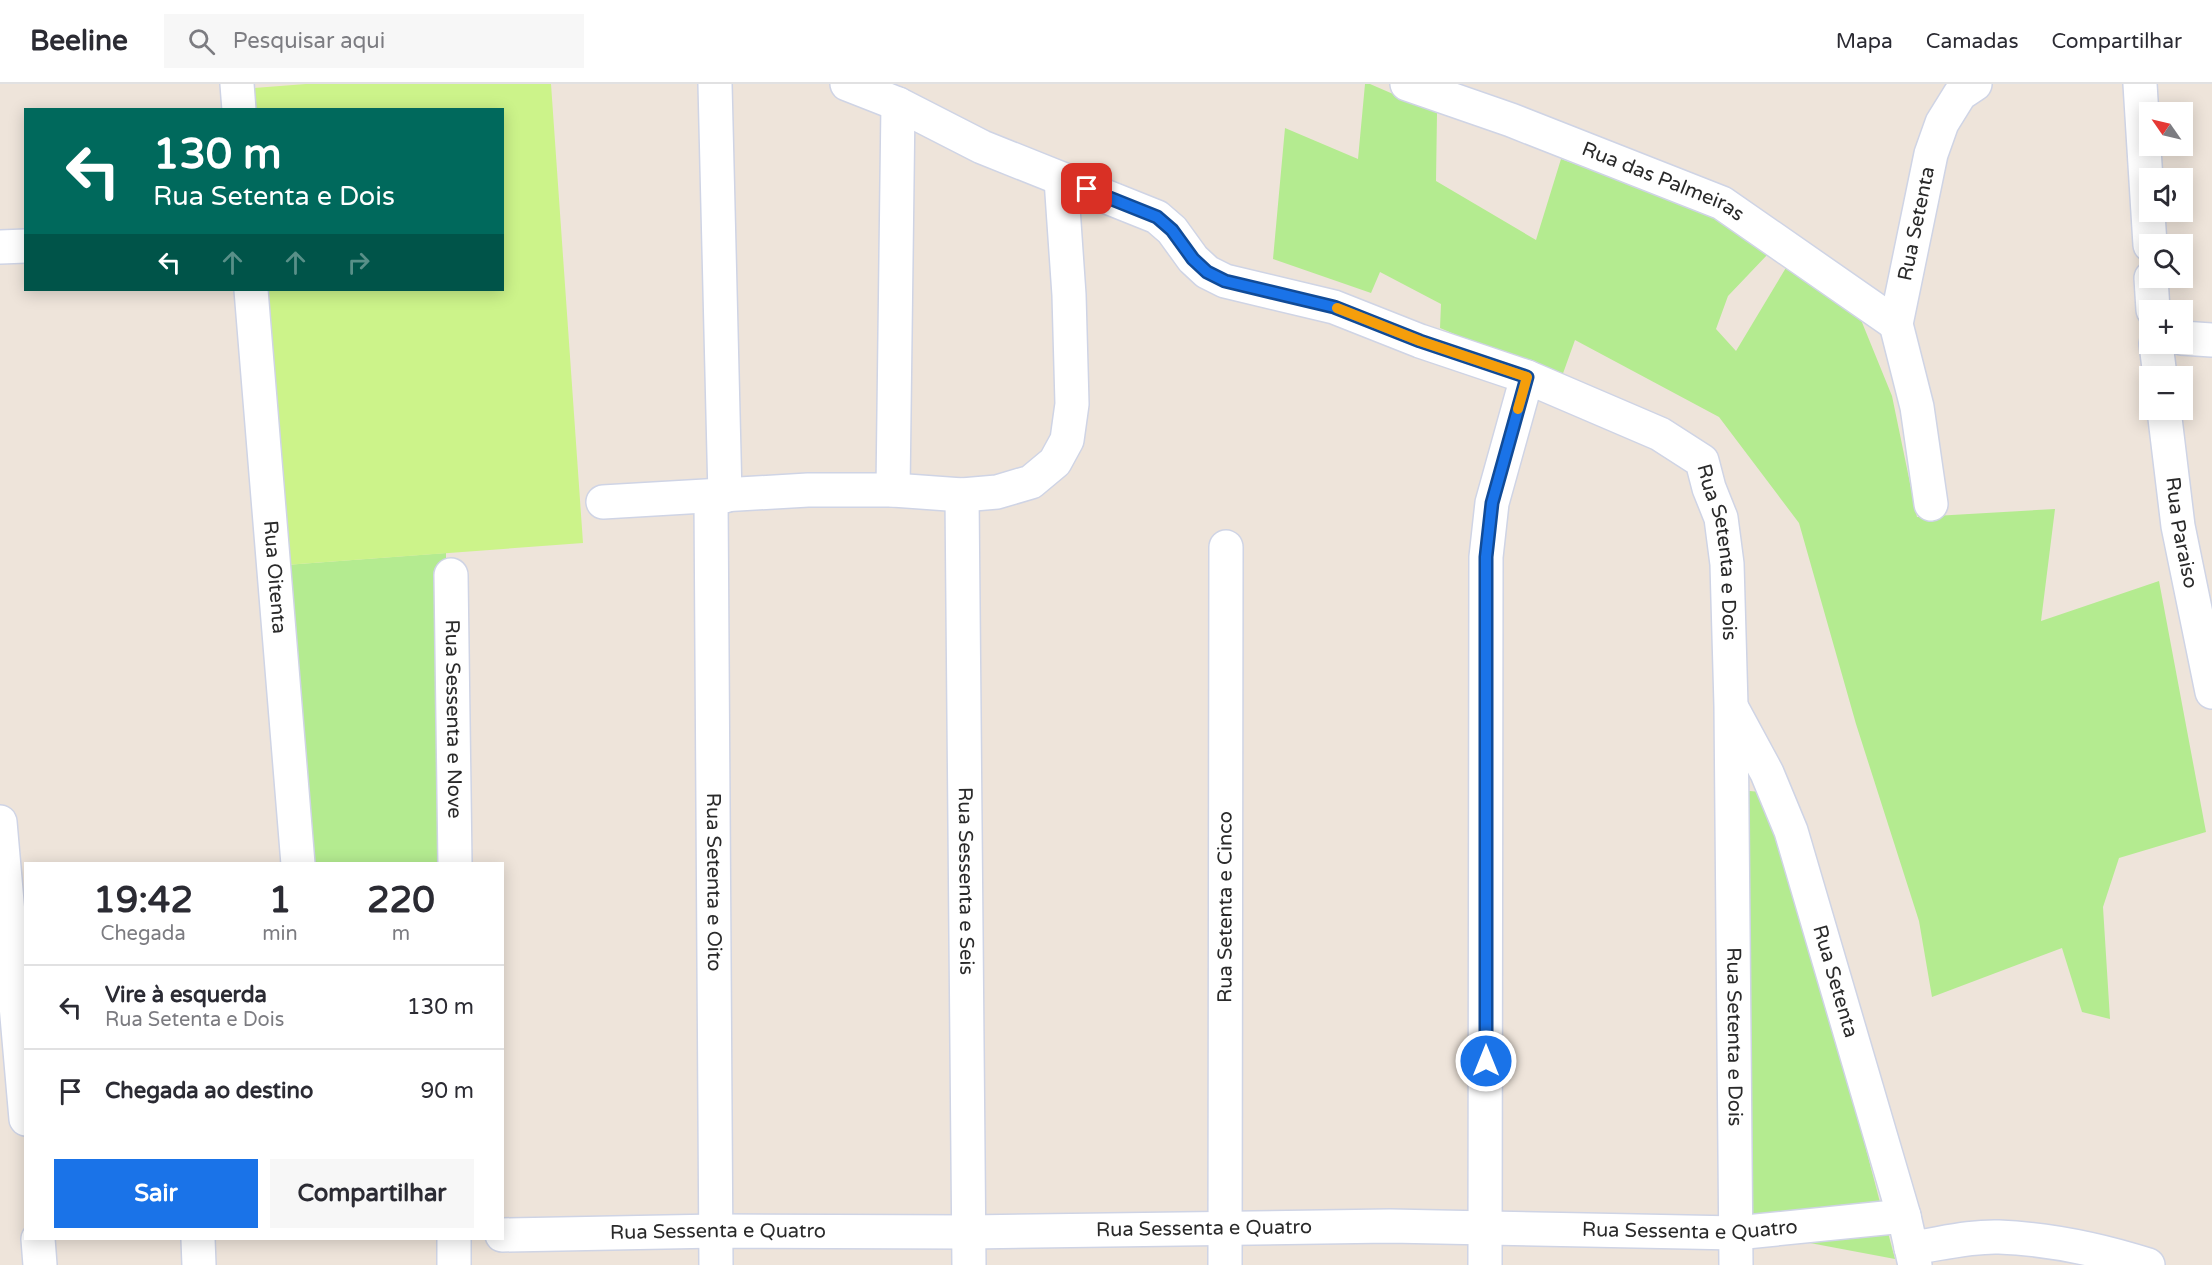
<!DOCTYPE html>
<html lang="pt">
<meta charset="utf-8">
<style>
:root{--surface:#fff;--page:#f7f7f7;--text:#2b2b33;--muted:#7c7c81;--line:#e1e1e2;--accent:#1a73e8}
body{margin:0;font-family:"Varela Round",sans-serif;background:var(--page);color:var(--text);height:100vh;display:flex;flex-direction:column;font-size:22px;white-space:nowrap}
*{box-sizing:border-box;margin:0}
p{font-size:20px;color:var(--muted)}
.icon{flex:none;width:33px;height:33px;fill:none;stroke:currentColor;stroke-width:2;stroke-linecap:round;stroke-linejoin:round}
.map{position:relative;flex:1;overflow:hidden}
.side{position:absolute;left:24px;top:778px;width:480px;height:378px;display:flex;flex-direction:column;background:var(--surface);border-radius:0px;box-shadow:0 3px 15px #0003}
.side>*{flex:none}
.banner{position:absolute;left:24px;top:24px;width:480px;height:183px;border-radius:0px;box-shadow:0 3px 15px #0003;background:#00695c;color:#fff;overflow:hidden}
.needle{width:39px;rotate:304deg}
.tools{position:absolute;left:2139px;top:18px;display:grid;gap:12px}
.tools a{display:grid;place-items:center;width:54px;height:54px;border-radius:0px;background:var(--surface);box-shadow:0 3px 15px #0003;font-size:30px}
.pin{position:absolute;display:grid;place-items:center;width:51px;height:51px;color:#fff;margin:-26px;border-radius:12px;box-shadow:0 3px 9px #0006}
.me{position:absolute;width:66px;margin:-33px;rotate:0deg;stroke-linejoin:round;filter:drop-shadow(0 0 4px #0008)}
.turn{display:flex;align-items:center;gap:21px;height:126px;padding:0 30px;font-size:27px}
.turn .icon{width:78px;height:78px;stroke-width:2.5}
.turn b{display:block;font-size:42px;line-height:51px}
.lanes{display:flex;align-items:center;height:57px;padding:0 30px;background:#0003;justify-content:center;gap:30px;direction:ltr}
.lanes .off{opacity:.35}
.eta{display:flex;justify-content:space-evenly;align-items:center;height:102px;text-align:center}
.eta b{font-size:36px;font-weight:700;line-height:42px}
.button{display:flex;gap:12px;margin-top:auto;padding:12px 30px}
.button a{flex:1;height:69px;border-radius:0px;background:var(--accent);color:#fff;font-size:24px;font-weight:700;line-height:69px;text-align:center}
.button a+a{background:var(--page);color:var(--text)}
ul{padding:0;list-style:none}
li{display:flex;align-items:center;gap:18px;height:84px;padding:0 30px;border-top:2px solid var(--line)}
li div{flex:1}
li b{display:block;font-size:22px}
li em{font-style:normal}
header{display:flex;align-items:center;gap:36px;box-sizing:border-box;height:84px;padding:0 30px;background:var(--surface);border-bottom:2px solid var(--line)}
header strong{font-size:28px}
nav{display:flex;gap:33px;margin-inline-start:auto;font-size:21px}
.search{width:420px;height:54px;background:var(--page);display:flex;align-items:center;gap:15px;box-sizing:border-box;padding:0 21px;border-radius:0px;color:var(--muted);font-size:22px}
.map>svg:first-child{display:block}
</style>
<header>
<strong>Beeline</strong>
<div class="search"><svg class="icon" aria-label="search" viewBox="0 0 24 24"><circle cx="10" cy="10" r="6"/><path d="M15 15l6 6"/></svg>Pesquisar aqui</div>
<nav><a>Mapa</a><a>Camadas</a><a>Compartilhar</a></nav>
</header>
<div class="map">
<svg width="2212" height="1181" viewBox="0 0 2212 1181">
<rect width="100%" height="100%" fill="#eee4da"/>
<g fill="#b4eb90">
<polygon points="1365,0 1370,0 1437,29 1436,97 1536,156 1561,75 1639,103 1718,136 1768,170 1728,212 1716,245 1736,267 1787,182 1859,231 1892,312 1917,433 2055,425 2041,537 2159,497 2206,748 2119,774 2103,823 2110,935 2082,928 2062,864 1932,913 1919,837 1856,640 1799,439 1719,333 1575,256 1561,295 1440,244 1441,220 1380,188 1371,209 1273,175 1285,44 1358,75"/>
<polygon points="446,469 448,780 294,780 272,482"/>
<polygon points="1716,704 1772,709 1895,1175 1731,1144"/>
</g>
<polygon fill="#ccf38a" points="306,0 551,0 583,459 272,482 253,206 502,206 502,26 241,25 239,5"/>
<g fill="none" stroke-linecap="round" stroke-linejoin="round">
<g stroke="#cfd4e5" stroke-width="36">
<g id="minor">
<polyline points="715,0 725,412"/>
<path id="s1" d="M847 0 898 20 982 63 1157 133 1172 146 1193 175 1207 188 1225 197 1334 223 1420 257 1527 293 1660 350 1702 377 1709 404 1721 434 1727 480 1731 622 1736 1181"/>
<path id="s2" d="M1407 0 1511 36 1722 119 1896 240"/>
<polyline points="2140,0 2150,161"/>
<polyline points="0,163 26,162"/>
<polyline points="2151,194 2153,226"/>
<polyline points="2182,254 2212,256"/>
<polyline points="2156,260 2160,292"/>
<path id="s3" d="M2164 326 2178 442 2212 608"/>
<polyline points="893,406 898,20"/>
<path id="s4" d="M962 411 969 1181"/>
<path id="s5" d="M711 414 716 1181"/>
<polyline points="603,418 808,406 893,406 962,411 997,408 1031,398 1055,378 1067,356 1072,320 1069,211 1061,95"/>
<path id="s6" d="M1931 420 1917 323 1896 240 1931 70 1942 39 1960 10 1975 0"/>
<path id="s7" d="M451 491 455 780"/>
<path id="s8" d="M1733 626 1767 689 1791 747 1904 1132 1915 1181"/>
<path id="s9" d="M502 1151 717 1147 969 1148 1390 1142 1736 1149 1904 1132"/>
<polyline points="454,1155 454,1181"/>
<path d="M1911 1164C1940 1160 1970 1152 1999 1153 2048 1155 2101 1166 2148 1181"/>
<path id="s10" d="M1225 1181 1226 463"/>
<polyline points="1485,1181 1486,473 1492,419 1527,293"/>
</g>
</g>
<g stroke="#cfd4e5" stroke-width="36">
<g id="tertiary">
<polyline points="237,0 239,26"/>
<path id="s11" d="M251 206 298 780"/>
<polyline points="0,738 26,1035"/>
<polyline points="38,1155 40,1181"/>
<polyline points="198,1155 199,1181"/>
</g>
</g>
<use href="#minor" stroke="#fff" stroke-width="33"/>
<use href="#tertiary" stroke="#fff" stroke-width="33"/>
</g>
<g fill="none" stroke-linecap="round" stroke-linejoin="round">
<g stroke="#114b97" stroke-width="15">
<polyline id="route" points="1087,105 1157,133 1172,146 1193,175 1207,188 1225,197 1334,223 1420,257 1527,293 1492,419 1486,473 1486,977"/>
</g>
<use href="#route" stroke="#1a73e8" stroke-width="10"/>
<polyline stroke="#f59e0b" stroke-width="10" points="1337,224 1420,257 1527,293 1518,325"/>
</g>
<g text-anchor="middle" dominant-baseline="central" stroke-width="4.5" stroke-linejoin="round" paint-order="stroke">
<g font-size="20" fill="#2a2a2a" stroke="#fff">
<text stroke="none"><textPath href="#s2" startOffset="274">Rua das Palmeiras</textPath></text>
<text stroke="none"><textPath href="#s6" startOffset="286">Rua Setenta</textPath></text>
<text stroke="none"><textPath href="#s3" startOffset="124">Rua Paraiso</textPath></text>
<text stroke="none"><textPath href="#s1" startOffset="1038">Rua Setenta e Dois</textPath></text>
<text stroke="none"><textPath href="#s11" startOffset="288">Rua Oitenta</textPath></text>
<text stroke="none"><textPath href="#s7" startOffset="144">Rua Sessenta e Nove</textPath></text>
<text stroke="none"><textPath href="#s4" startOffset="386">Rua Sessenta e Seis</textPath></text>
<text stroke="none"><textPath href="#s5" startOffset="384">Rua Setenta e Oito</textPath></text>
<text stroke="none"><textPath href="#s10" startOffset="358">Rua Setenta e Cinco</textPath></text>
<text stroke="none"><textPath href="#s8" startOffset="291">Rua Setenta</textPath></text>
<text stroke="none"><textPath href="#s1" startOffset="1524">Rua Setenta e Dois</textPath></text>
<text stroke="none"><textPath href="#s9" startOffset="702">Rua Sessenta e Quatro</textPath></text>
<text stroke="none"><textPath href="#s9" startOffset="1188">Rua Sessenta e Quatro</textPath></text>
<text stroke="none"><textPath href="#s9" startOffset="216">Rua Sessenta e Quatro</textPath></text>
</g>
</g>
</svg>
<div class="tools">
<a><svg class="needle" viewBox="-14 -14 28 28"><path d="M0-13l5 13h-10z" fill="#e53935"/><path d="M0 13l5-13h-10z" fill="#7c7c81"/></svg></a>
<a><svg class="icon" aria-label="sound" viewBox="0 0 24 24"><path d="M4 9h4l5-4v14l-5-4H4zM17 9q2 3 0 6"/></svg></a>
<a><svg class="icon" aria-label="search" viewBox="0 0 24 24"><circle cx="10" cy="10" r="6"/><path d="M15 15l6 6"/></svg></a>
<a>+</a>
<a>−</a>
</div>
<div class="pin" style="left:1087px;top:105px;background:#d93025"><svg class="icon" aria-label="arrive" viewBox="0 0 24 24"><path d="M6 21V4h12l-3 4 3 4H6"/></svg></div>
<svg class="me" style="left:1486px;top:977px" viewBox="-20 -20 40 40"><circle r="17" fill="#1a73e8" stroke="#fff" stroke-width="3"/><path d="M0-11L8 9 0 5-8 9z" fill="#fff"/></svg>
<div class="banner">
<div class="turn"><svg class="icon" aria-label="left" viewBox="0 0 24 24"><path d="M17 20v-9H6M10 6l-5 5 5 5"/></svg><div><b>130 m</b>Rua Setenta e Dois</div></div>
<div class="lanes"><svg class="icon" aria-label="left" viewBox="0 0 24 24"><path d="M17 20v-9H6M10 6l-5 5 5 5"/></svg><svg class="icon off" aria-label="ahead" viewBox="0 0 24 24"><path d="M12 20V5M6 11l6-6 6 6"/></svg><svg class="icon off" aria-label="ahead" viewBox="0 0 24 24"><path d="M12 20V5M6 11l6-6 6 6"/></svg><svg class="icon off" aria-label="right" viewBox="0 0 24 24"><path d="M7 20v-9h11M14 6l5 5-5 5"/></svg></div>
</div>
<section class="side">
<div class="eta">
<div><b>19:42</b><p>Chegada</p></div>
<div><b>1</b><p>min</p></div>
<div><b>220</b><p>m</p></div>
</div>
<ul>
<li><svg class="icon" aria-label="left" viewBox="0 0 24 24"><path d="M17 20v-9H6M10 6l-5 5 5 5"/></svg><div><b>Vire à esquerda</b><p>Rua Setenta e Dois</p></div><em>130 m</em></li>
<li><svg class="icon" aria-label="arrive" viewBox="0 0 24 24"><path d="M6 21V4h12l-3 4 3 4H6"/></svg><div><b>Chegada ao destino</b></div><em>90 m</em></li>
</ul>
<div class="button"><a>Sair</a><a>Compartilhar</a></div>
</section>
</div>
